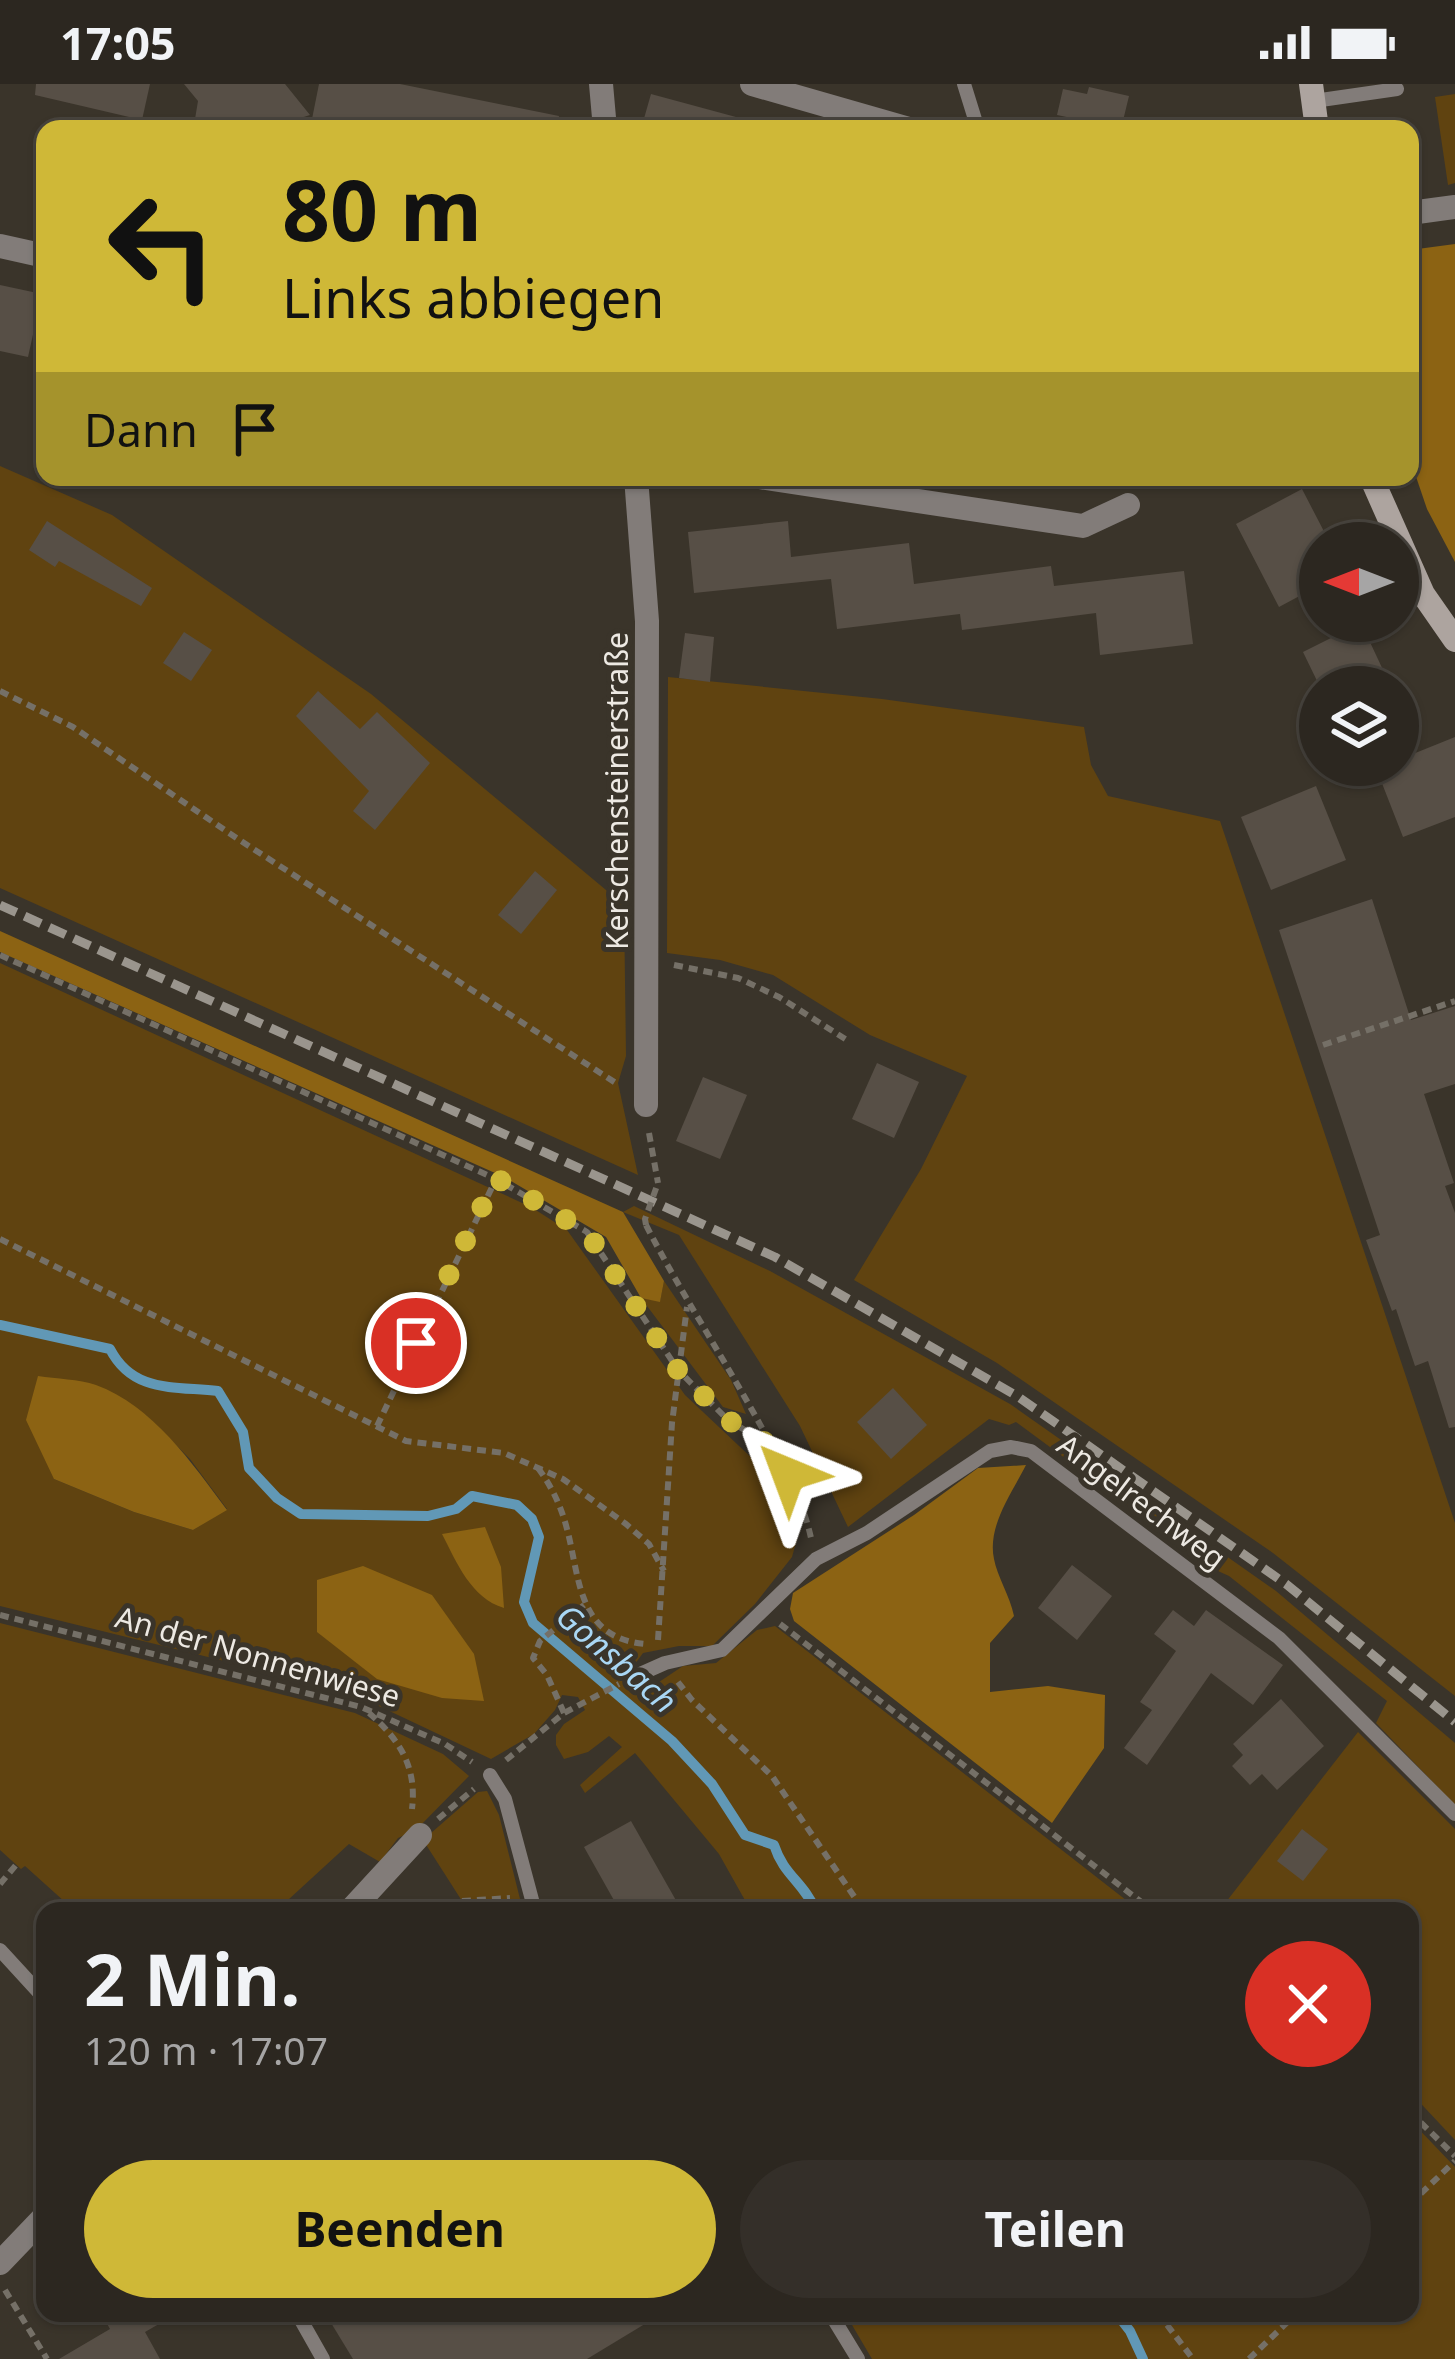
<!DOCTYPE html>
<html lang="de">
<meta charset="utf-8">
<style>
:root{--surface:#2c2720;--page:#342f29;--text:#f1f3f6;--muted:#a6a5a5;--line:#48443e;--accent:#cfb837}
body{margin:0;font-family:"Noto Sans",sans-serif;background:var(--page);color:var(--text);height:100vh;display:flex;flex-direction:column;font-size:45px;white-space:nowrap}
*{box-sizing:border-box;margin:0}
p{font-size:39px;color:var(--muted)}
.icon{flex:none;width:66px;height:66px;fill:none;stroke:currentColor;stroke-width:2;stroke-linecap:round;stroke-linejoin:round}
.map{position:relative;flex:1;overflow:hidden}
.panel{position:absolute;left:36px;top:1818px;width:1383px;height:420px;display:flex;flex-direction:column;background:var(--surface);border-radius:24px;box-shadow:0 3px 9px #0004,0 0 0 3px var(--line)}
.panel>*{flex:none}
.top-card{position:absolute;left:36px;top:36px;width:1383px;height:366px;border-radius:24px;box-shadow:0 3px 9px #0004,0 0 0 3px var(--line);background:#cfb837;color:#111;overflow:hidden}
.needle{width:78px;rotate:270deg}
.controls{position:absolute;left:1299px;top:438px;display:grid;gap:24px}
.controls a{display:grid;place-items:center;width:120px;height:120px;border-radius:50%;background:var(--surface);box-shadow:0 3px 9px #0004,0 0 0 3px var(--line);font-size:60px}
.pin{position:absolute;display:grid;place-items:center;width:102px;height:102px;color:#fff;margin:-51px;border:6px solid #fff;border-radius:50%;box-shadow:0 3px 12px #0007}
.me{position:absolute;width:132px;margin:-66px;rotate:316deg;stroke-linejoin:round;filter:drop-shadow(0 0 9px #0008)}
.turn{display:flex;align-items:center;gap:42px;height:252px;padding:0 48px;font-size:54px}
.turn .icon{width:156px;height:156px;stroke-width:2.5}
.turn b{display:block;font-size:84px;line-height:102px}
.then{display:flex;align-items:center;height:114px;padding:0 48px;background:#0003;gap:24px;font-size:45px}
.round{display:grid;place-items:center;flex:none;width:126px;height:126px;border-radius:63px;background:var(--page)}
.summary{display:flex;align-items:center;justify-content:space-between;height:204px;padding:0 48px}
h1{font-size:72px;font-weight:700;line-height:90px}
.button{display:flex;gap:24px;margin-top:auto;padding:24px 48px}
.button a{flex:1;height:138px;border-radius:72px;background:var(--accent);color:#111;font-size:48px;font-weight:700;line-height:138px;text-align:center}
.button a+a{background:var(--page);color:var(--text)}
.status{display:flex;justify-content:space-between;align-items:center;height:84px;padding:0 60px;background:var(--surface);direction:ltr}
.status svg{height:33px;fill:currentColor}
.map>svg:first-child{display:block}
</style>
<div class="status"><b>17:05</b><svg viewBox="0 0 49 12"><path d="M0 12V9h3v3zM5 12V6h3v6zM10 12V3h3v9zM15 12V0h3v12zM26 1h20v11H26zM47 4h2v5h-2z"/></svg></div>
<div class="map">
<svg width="1455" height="2275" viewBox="0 0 1455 2275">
<rect width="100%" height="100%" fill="#3a342a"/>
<g fill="#604310" fill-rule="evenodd">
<polygon points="1455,10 1455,99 1448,101 1435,13"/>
<polygon points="0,382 112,431 371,610 624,821 626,972 618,999 638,1091 0,804"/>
<polygon points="668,593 882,615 1084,643 1091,681 1108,712 1220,737 1455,1439 1455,1612 1273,1469 997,1279 854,1196 921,1085 967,992 870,951 773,891 720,876 667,869"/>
<path d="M0 879 531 1123 567 1146 685 1311 775 1396 792 1423 797 1455 792 1473 755 1520 712 1562H679L643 1569 632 1584 640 1598 656 1600 683 1582 716 1579 757 1546 775 1542 1140 1827H751L719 1770 635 1669 585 1709 580 1701 622 1663 609 1652 588 1668 564 1675 556 1661V1651L564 1640 585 1626 578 1613 562 1611 555 1626 534 1650 491 1675 364 1615 306 1597 0 1522ZM95 1301 146 1331 190 1375 227 1425 193 1446 134 1428 54 1395Z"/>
<polygon points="634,1122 770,1187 1010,1320 1276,1507 1455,1659 1455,1721 1376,1639 1387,1617 1229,1492 1218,1487 1016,1338 1009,1341 989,1335 848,1443 800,1342 679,1151 623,1128"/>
<polygon points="664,1197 731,1296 746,1330 723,1323 641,1214 660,1217"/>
<polygon points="0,1539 355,1629 443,1670 469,1692 416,1746 398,1754 380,1778 349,1760 276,1827 75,1827 25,1782 21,1785 0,1766"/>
<polygon points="1358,1648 1455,1745 1455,2056 1410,2008 1410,1827 1219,1827"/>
<polygon points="487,1707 499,1731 523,1827 455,1827 462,1823 462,1817 423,1756 478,1708"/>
<polygon points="1410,2036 1455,2083 1455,2275 872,2275 845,2229 1410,2229"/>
</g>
<g fill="#8c6313">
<polygon points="1455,160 1455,478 1427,425 1410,375 1410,166"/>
<polygon points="0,847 623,1128 664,1197 660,1218 641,1214 606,1153 504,1093 0,868"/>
<path d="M38 1292C56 1295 79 1295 96 1301 153 1322 192 1379 227 1426L193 1446 134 1428 54 1395 26 1336Z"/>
<path d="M1026 1381C1012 1409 987 1442 994 1475 997 1492 1010 1512 1014 1532L990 1559V1608L1048 1602 1105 1611 1104 1664 1052 1739 794 1537 790 1525 793 1509 914 1431 978 1384Z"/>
<path d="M485 1443 501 1483 504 1524C471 1514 457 1479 442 1450Z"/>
<polygon points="363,1482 432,1511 474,1570 484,1617 442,1614 377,1595 317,1548 317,1496"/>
</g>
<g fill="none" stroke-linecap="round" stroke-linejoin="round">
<g stroke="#6198b6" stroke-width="10">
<path d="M0 1241 110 1265C133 1309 173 1302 218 1307L243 1348 249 1384 277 1414 301 1430 428 1432 456 1425 472 1412 517 1421 532 1435 539 1453 524 1518 533 1539 672 1657 712 1700 745 1751 774 1761C784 1792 803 1797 816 1827"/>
<polyline points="1116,2229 1130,2247 1143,2275"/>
</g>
</g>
<g fill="#574f46">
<polygon points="36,0 150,0 142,36 35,11"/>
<polygon points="184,0 285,0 310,31 266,45 195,35 198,17"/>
<polygon points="319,0 400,0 559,32 557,45 310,45"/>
<polygon points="1089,3 1129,12 1121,45 1079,45 1081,36 1057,31 1063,5 1087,10"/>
<polygon points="651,10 747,36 746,45 641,45"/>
<polygon points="0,201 42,210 28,273 0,267"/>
<polygon points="1302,405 1330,459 1320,459 1320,501 1279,523 1236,440"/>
<polygon points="47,437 152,504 141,522 59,477 55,483 29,466"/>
<polygon points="788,437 791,473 909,459 914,500 1051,482 1054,502 1184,487 1193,560 1100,571 1096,529 962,546 960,530 837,545 831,495 694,509 688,448"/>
<polygon points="1361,539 1391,603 1320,603 1303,568"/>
<polygon points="184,548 212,566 191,597 163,579"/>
<polygon points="685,549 714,553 710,598 679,594"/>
<polygon points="318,607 360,645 377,628 430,679 375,746 353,727 369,707 296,632"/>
<polygon points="1455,653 1455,733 1403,753 1376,684 1398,681 1398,676"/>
<polygon points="1316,702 1346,776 1271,806 1241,733"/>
<polygon points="535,787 557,806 521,850 498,831"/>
<polygon points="1372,815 1411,936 1455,922 1455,1000 1424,1010 1454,1099 1445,1102 1455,1129 1455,1343 1449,1344 1428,1277 1415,1282 1396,1225 1392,1227 1366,1156 1380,1151 1279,846"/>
<polygon points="877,979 919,998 894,1054 852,1035"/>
<polygon points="703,993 747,1011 720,1075 676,1057"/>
<polygon points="893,1304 927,1341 891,1375 857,1338"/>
<polygon points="1072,1481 1112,1512 1077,1556 1038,1524"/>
<polygon points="1173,1526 1194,1542 1206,1526 1283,1581 1253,1621 1211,1589 1147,1681 1124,1664 1152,1626 1140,1618 1176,1567 1154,1550"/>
<polygon points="1281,1615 1324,1662 1277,1706 1262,1690 1250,1701 1232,1682 1243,1671 1233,1660"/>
<polygon points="631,1737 682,1827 620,1827 584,1763"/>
<polygon points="1302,1745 1328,1765 1303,1797 1277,1777"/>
<polygon points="101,2229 178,2229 145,2248 160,2275 59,2275 110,2245"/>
<polygon points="325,2229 663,2229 587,2275 353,2275"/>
</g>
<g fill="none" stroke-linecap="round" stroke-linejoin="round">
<g stroke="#757067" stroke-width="6" stroke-dasharray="9 6" stroke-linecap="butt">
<polyline points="0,607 73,643 238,755 619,1001"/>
<polyline points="0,871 496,1095 587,1148 678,1286 728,1336 773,1363"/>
<polyline points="674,881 738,894 779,913 850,958"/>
<polyline points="1323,961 1455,917"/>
<polyline points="649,1049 658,1099"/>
<path d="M646 1141C682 1211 725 1276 762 1344 783 1381 802 1413 811 1454"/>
<polyline points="0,1155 406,1357 504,1369 563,1395 626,1440 649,1460 664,1487"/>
<polyline points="377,1342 496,1095"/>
<path d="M538 1384C552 1403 561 1422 567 1445 580 1493 577 1554 645 1560"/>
<polyline points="0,1531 361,1623 445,1660 472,1678"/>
<polyline points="780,1540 1153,1827"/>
<polyline points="658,1556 672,1339 687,1223"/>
<polyline points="678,1598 692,1616 772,1692 864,1827"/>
<path d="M369 1629C400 1656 417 1683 412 1725"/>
<polyline points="564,1629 547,1591 533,1574 540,1557 584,1521"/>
<polyline points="506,1676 564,1629 619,1600"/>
<polyline points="438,1735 474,1705"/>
<polyline points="0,1800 16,1781"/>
<polyline points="462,1817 510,1814"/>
<polyline points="1410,2028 1455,2072"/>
<polyline points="1410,2120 1455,2077"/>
<polyline points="5,2206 47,2275"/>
<polyline points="1158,2229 1193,2275"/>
<polyline points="1249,2275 1297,2229"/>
</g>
<g stroke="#827c79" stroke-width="14">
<polyline points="964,0 978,45"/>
<polyline points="1314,17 1397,5"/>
<polyline points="638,1591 665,1579 722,1566 816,1475 867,1449 990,1367 1011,1363 1031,1367 1279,1554 1455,1730"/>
<polyline points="490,1691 505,1715 535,1827"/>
<polyline points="0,1866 45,1915"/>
<polyline points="297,2229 323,2275"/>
<polyline points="830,2229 858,2275"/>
</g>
<g stroke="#827c79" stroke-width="24">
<polyline points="601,0 605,45"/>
<polyline points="752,0 909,45"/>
<polyline points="1410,129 1455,123"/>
<polyline points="0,162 45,172"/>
<polyline points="636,393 647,537 646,1021"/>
<polyline points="759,393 1083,442 1128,421"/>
<polyline points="350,1827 420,1751"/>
<polyline points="0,2179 45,2132"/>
</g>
<g stroke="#ada49f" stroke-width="24">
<polyline points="1311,0 1317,45"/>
<polyline points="1371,393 1423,510 1455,556"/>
</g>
<polyline stroke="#9a958d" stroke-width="9" stroke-dasharray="18 9" stroke-linecap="butt" points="0,821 775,1173 1017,1312 1286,1500 1455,1638"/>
<polyline stroke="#757067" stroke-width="6" stroke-dasharray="9 6" stroke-linecap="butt" points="646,1141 645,1135 658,1099"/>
</g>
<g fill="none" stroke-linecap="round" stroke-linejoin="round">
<polyline stroke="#cfb837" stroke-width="21" stroke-dasharray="0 37.8" points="416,1259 496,1094 587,1148 678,1286 728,1336 773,1363 788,1390"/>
</g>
<g text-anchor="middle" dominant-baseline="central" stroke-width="10" stroke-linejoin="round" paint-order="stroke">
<g font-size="30" fill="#ede9e3" stroke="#3a342a">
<text transform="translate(616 707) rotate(-90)">Kerschensteinerstraße</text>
<text transform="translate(1142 1417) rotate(37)">Angelrechweg</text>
<text transform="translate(258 1572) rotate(16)">An der Nonnenwiese</text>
</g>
<g font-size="33" font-style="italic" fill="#a9d7f5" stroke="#3a342a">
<text transform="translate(617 1574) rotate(41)">Gonsbach</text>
</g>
</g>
</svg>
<div class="controls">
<a><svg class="needle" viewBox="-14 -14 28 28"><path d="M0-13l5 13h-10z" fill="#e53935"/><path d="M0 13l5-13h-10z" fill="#a6a5a5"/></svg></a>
<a><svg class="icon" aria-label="layers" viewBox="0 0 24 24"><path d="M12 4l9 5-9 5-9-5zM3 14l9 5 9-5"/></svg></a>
</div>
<div class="pin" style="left:416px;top:1259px;background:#d93025"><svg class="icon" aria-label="arrive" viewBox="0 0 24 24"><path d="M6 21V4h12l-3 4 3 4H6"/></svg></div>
<svg class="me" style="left:788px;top:1390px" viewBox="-20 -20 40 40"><path d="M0-17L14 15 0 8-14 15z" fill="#cfb837" stroke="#fff" stroke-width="4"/></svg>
<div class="top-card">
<div class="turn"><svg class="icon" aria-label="left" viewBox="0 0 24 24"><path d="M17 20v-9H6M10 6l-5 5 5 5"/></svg><div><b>80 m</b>Links abbiegen</div></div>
<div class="then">Dann<svg class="icon" aria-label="arrive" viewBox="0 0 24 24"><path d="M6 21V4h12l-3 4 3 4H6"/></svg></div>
</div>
<section class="panel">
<div class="summary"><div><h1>2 Min.</h1><p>120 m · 17:07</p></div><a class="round" style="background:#d93025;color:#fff"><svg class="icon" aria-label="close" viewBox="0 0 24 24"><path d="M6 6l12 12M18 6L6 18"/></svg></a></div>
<div class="button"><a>Beenden</a><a>Teilen</a></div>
</section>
</div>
